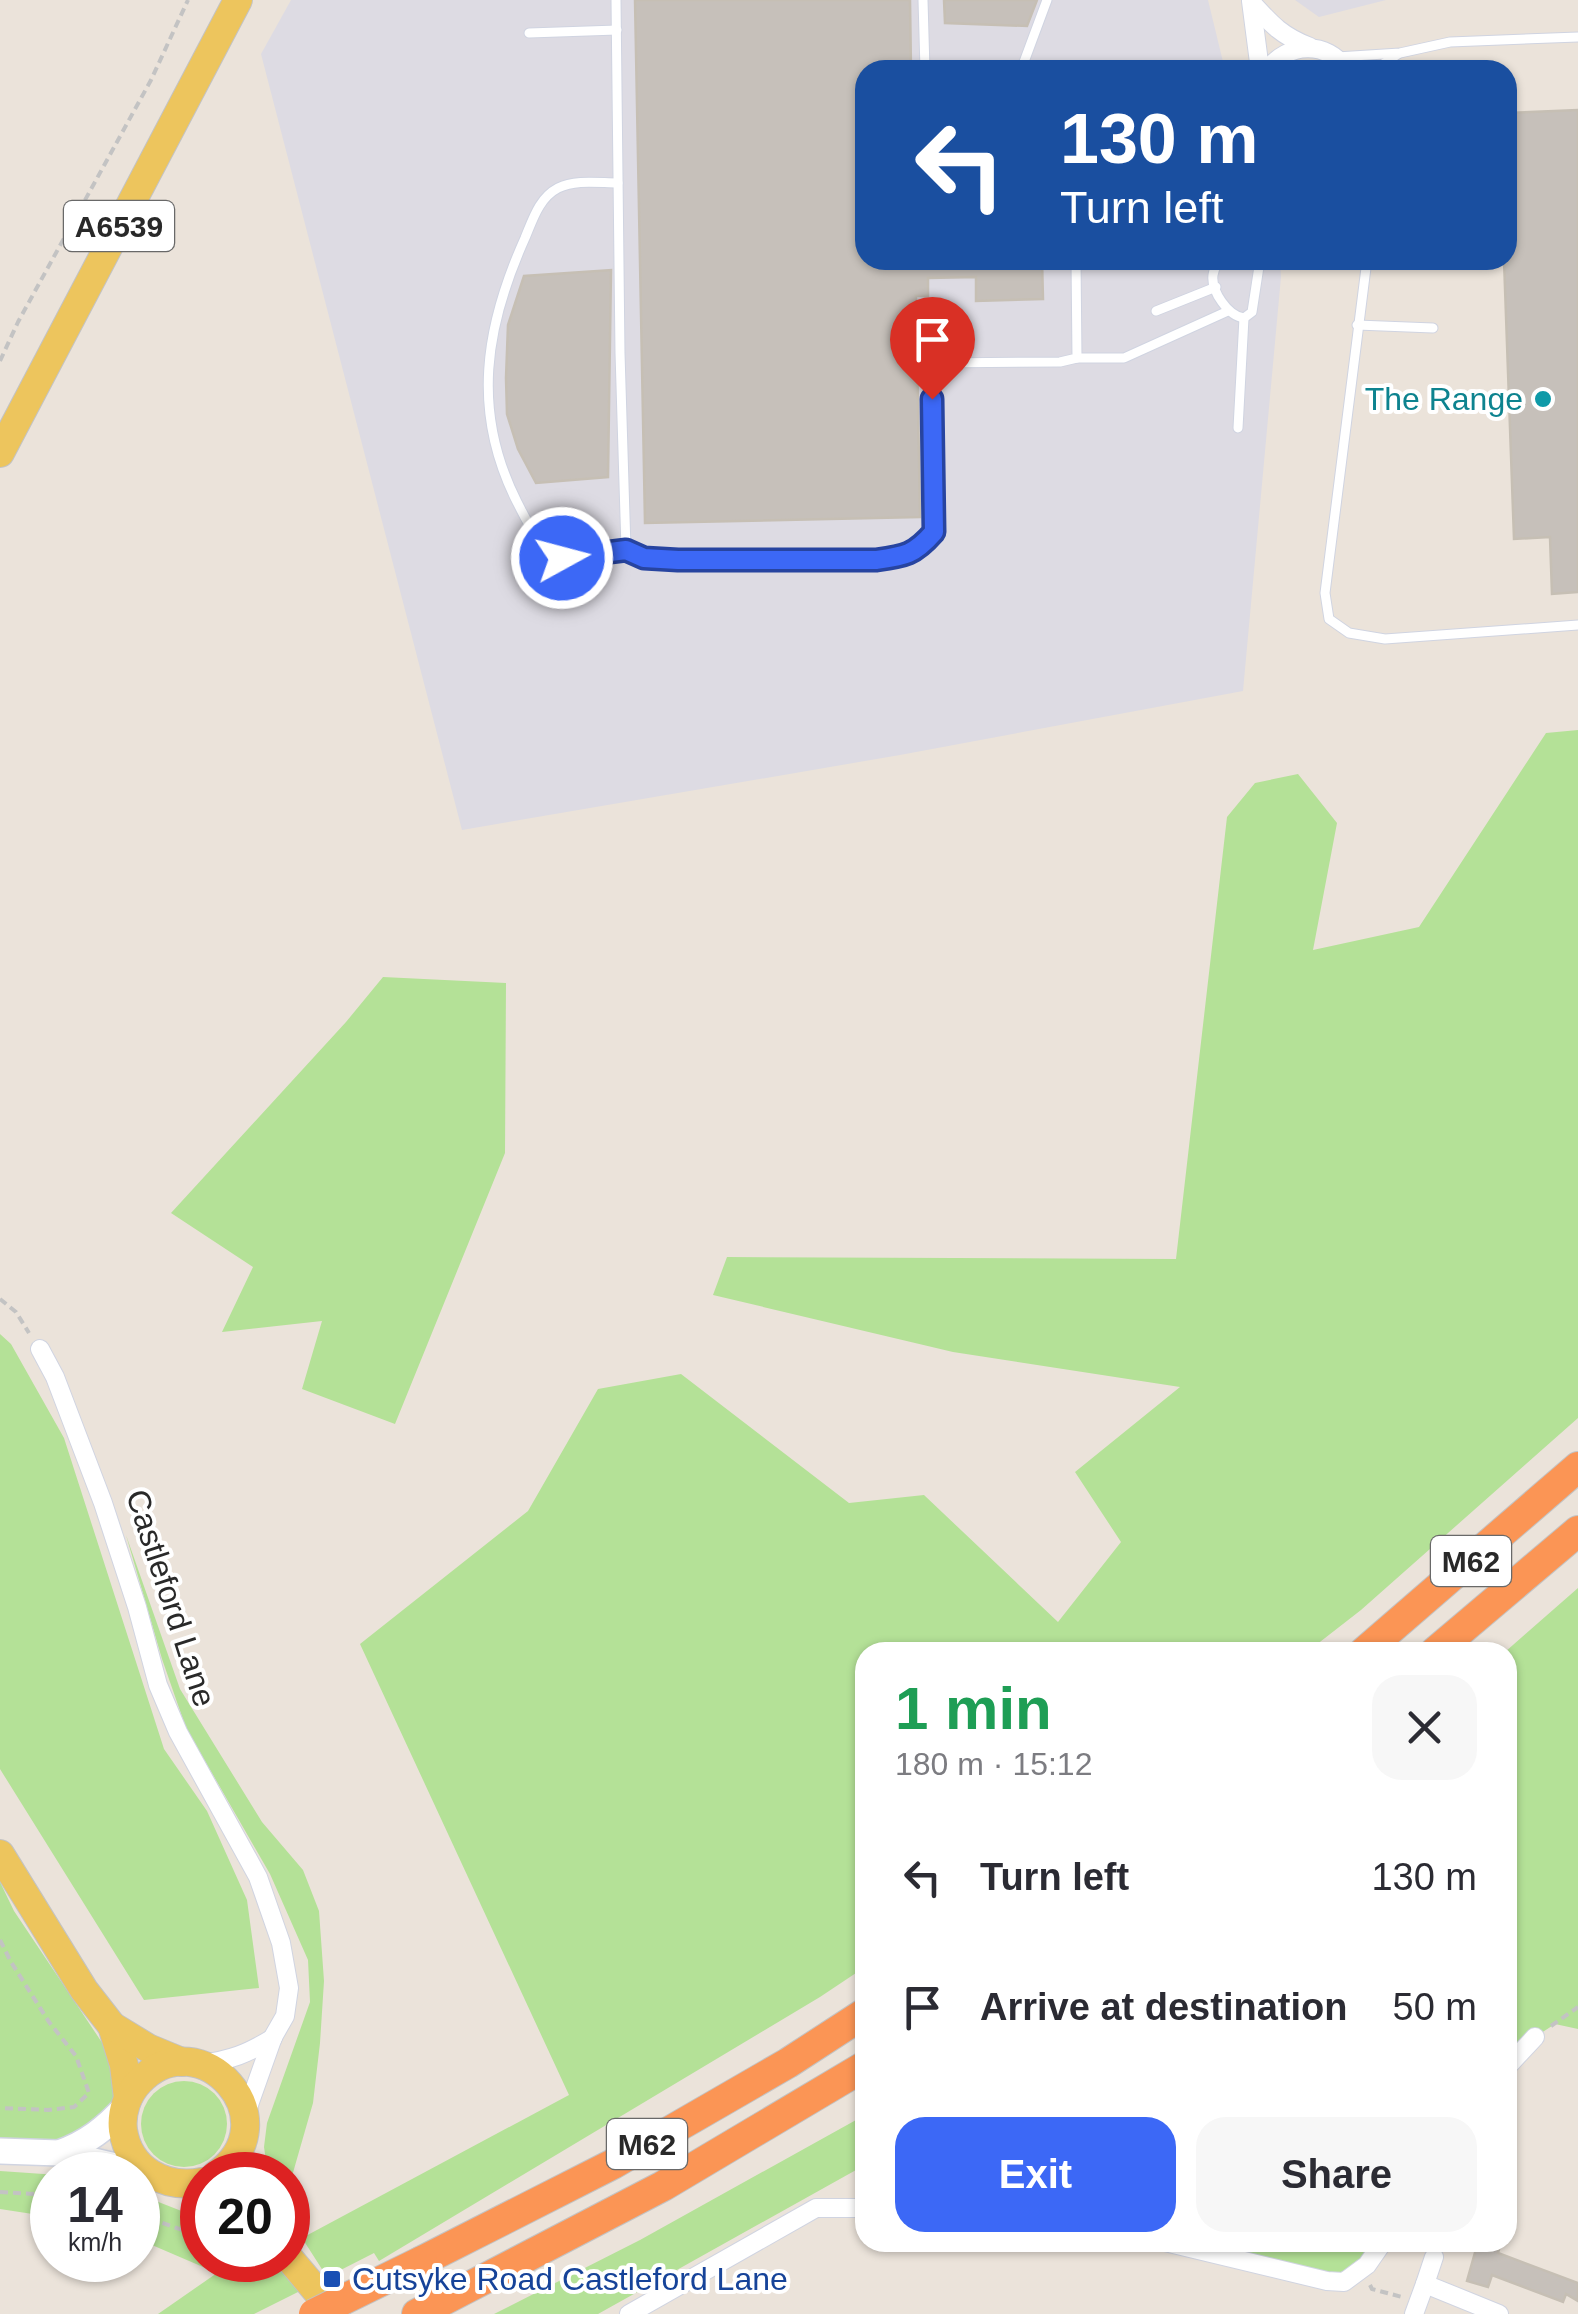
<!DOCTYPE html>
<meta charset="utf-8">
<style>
:root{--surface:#fff;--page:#f7f7f7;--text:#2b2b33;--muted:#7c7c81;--accent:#3c68f6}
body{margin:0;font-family:Arial,sans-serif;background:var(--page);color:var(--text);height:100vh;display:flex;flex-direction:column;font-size:38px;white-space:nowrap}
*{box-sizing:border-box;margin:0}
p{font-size:32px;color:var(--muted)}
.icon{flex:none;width:55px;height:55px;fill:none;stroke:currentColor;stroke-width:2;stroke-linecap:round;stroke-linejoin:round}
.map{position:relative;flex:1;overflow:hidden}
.sheet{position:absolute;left:855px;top:1642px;width:662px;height:610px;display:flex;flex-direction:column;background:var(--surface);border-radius:30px;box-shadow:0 2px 8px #0004}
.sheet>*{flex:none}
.hud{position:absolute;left:855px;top:60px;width:662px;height:210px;border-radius:30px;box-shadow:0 2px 8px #0004;background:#1a4fa0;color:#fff;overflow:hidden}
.speed{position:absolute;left:30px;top:2152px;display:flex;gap:20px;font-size:50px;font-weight:700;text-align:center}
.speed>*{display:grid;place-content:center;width:130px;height:130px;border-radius:50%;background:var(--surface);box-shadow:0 2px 8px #0004;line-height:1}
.speed small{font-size:25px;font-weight:400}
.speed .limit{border:15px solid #d22;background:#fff;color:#111}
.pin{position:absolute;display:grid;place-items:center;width:85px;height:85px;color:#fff;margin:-102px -42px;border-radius:50% 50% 50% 0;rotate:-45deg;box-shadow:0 0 10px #0007}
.pin .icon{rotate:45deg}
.me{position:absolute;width:110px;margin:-55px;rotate:83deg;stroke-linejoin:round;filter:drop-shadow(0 0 8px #0008)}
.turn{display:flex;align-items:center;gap:35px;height:210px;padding:0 40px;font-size:45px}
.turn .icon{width:130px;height:130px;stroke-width:2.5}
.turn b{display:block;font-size:70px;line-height:85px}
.round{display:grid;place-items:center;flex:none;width:105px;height:105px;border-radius:30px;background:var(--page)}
.summary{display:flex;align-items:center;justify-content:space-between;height:170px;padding:0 40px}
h1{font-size:60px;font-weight:700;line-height:75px;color:#1e9e55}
.action{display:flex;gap:20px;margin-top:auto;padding:20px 40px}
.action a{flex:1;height:115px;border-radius:30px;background:var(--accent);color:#fff;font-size:40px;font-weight:700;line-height:115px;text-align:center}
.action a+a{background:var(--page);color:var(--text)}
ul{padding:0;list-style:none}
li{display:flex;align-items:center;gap:30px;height:130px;padding:0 40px}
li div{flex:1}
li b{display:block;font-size:38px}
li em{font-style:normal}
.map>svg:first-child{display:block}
</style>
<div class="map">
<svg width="1578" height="2314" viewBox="0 0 1578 2314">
<rect width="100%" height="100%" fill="#ebe3da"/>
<g fill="#dddbe3">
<polygon points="291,0 1208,0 1225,70 865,70 865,260 1280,260 1281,277 1243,691 900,755 462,830 261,54"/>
<polygon points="1295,0 1386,0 1319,17"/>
</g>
<g fill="#b4e197">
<polygon points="1578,730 1578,1418 1361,1610 1307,1652 865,1652 865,1967 820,1997 379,2261 374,2253 327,2277 302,2238 569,2095 360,1644 528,1511 598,1389 681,1374 849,1503 924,1495 1058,1622 1121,1542 1075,1472 1180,1387 953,1352 713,1295 727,1257 1176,1259 1227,817 1255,783 1298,774 1337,823 1313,950 1419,927 1546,733"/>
<polygon points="383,977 506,983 505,1153 395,1424 302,1389 322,1321 222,1332 253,1267 171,1213 346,1022"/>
<polygon points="0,1334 11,1344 64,1438 164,1749 207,1811 247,1900 259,1988 144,2000 0,1769"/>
<polygon points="126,1535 180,1689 262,1822 303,1870 319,1911 324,1981 320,2043 313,2103 288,2190 288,2175 268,2175 264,2147 267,2123 310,2002 308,1960 270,1874 186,1728 162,1659"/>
<polygon points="1578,1588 1578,2029 1555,2024 1535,2037 1508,2066 1508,1652 1505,1652"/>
<polygon points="0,1882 14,1911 113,2059 117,2101 72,2141 0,2143"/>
<circle cx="184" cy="2124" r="43"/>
<polygon points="865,2115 865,2165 598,2314 494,2314 640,2240"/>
<polygon points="0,2171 58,2175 52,2175 52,2217 0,2209"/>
<polygon points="138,2194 202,2219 202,2260 270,2260 300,2291 254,2314 158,2314 217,2273 138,2239"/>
<polygon points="1174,2243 1381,2243 1343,2280"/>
</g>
<g fill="#c6c0ba" stroke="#c6bfb4" stroke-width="2.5">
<polygon points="635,0 910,0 911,70 865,70 865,260 1042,260 1043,299 976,301 976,277 928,278 928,296 916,296 920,517 645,523"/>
<polygon points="944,0 1037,0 1027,26 945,23"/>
<polygon points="1578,110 1578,592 1552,594 1550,537 1514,539 1504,260 1508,260 1508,113"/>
<polygon points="611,270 608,477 536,483 518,449 507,414 506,378 508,325 524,276"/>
<polygon points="1478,2242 1501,2242 1498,2253 1578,2283 1578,2301 1566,2294 1563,2302 1492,2275 1488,2287 1467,2281"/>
</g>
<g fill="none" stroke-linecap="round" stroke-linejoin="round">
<g stroke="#d0d4e1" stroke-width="11">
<g id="service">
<path d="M616 0 620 353 626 549 644 559 678 560H876C905 556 914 555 934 532L930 312"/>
<polyline points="923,0 925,70"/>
<polyline points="529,33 617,30"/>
<polyline points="1337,57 1400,53 1450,42 1578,37"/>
<polyline points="1021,70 1047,0"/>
<polyline points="1374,70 1398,54"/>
<path d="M618 183C599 183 576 179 558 188 539 198 533 219 525 238 485 327 471 411 517 502 527 521 537 545 558 555 571 561 610 551 626 549"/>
<path d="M1220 260C1216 266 1214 268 1213 275 1211 291 1228 316 1244 318L1252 312 1260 260"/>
<polyline points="1367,260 1325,593 1329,619 1349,633 1385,639 1578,625"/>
<polyline points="1156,311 1216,287"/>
<polyline points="1357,325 1433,328"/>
<polyline points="1077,358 1124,358 1228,311"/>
<polyline points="931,363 1060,362 1077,358 1076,260"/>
<polyline points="1238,428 1244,318"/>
</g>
</g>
<g stroke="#d0d4e1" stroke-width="20">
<g id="minor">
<polyline points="1251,1 1260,70"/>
<path d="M1252 3C1272 25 1282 36 1310 47"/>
<path d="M1267 70C1289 42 1326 40 1347 70"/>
<polyline points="40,1349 55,1377 103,1503 137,1607 158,1685 178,1732 258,1877 281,1943 289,1988 285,2016 273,2037 245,2116"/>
<path d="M201 2064C231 2060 247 2054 273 2038"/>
<polyline points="1508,2066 1535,2037"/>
<polyline points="1165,2242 1327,2281 1344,2282 1367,2265 1383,2242"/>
<polyline points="1434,2257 1425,2284 1499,2314"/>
<polyline points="629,2314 816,2208 865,2208"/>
<polyline points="1414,2314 1425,2284"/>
</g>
</g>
<g stroke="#d0d4e1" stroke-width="28">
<g id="secondary">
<polyline points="0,2151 59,2153 150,2174"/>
<path d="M59 2153C87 2143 106 2128 125 2107"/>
</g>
</g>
<g stroke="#c3c3c3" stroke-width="30">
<g id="primary">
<polyline points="0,453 238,0"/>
<polyline points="0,1854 84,1990 112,2026 124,2065 128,2098"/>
<polyline points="112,2026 148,2048 182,2062"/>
<path d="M202 2182C165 2189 129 2170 123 2130 121 2113 127 2094 140 2081 200 2019 293 2120 216 2175"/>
<polyline points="288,2257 336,2314"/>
</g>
</g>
<g stroke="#c3c3c3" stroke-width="32">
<g id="motorway">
<polyline points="1364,1652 1578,1467"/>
<polyline points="1435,1652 1578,1531"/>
<polyline points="422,2261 613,2164 788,2063 865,2013"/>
<polyline points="417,2314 663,2186 865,2066"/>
</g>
</g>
<g stroke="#c3c3c3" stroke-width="4" stroke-dasharray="8 5" stroke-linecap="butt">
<polyline points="0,361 18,322 151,80 188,0"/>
<polyline points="0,1299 16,1312 29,1333"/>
<polyline points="0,1940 11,1962 49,2022 76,2056 89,2093 74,2107 48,2110 0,2108"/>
<polyline points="1551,2026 1578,2007"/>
<polyline points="0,2192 52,2195"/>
<polyline points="138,2214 185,2231 202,2242"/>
<polyline points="1370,2285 1372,2289 1402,2297"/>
</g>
<use href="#service" stroke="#fff" stroke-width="9"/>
<use href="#minor" stroke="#fff" stroke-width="18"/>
<use href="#secondary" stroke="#fff" stroke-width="25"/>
<use href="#primary" stroke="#edc55d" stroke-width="28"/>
<use href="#motorway" stroke="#fb9555" stroke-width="30"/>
<g stroke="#c3c3c3" stroke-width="32" stroke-linecap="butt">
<polyline id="motorway-bridge" points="314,2314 422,2261"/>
</g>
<use href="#motorway-bridge" stroke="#fb9555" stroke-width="30"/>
</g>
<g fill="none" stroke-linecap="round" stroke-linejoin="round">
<g stroke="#2744a0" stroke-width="25">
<path id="route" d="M562 558 626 550 644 558 678 560H876C905 556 914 555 934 532L932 399"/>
</g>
<use href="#route" stroke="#3c68f6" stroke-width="18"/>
</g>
<circle fill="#0f9aa8" stroke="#fff" stroke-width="4" cx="1543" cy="399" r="10"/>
<rect fill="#1a4fb4" stroke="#fff" stroke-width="4" x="322" y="2269" width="20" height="20" rx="5"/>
<g text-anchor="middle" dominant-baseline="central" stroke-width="8" stroke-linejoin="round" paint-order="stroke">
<g fill="#fff" stroke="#696969" stroke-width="2.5">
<rect x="64" y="201" width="110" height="50" rx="8"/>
<rect x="1431" y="1536" width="80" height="50" rx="8"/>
<rect x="607" y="2119" width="80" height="50" rx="8"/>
</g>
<g font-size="30" font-weight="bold" fill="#292929">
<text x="119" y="226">A6539</text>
<text x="1471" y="1561">M62</text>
<text x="647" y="2144">M62</text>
</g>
<g font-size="32" fill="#0d838f" stroke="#fff" text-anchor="end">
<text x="1523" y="399">The Range</text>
</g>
<g font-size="32" fill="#292929" stroke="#fff">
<text transform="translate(171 1598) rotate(72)">Castleford Lane</text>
</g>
<g font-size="32" fill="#164399" stroke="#fff" text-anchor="start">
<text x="352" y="2279">Cutsyke Road Castleford Lane</text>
</g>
</g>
</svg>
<div class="speed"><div>14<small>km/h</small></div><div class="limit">20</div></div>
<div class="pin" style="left:932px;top:399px;background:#d93025"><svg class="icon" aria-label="arrive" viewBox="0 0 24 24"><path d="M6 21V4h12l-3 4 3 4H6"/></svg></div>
<svg class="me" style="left:562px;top:558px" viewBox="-20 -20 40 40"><circle r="17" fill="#3c68f6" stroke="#fff" stroke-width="3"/><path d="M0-11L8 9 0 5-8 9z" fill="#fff"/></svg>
<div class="hud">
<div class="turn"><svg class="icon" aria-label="left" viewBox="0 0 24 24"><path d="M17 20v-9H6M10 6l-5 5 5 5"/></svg><div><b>130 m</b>Turn left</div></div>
</div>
<section class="sheet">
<div class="summary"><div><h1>1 min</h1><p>180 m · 15:12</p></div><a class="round"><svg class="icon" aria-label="close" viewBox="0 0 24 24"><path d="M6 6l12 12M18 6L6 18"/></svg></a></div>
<ul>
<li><svg class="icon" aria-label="left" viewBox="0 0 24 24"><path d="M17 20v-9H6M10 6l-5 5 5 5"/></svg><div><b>Turn left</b></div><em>130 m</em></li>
<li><svg class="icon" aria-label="arrive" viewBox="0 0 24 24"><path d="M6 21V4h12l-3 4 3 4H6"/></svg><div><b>Arrive at destination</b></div><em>50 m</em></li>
</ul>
<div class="action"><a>Exit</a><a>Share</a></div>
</section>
</div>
